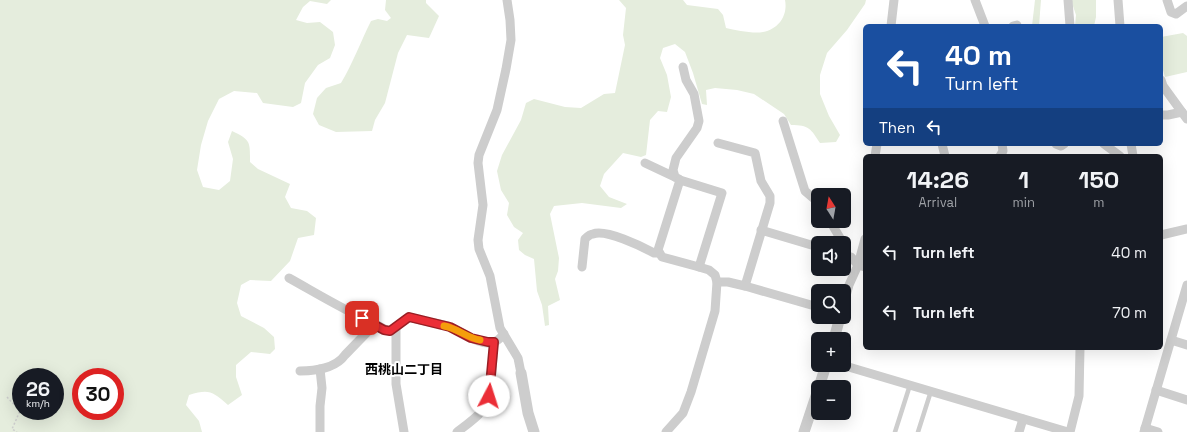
<!DOCTYPE html>
<meta charset="utf-8">
<style>
:root{--surface:#171b24;--page:#20242c;--text:#f1f3f6;--muted:#9ea1a6}
body{margin:0;font-family:"Space Grotesk","Noto Sans JP",sans-serif;background:var(--page);color:var(--text);height:100vh;display:flex;flex-direction:column;font-size:15px;white-space:nowrap}
*{box-sizing:border-box;margin:0}
p{font-size:13px;color:var(--muted)}
.icon{flex:none;width:22px;height:22px;fill:none;stroke:currentColor;stroke-width:2;stroke-linecap:round;stroke-linejoin:round}
.map{position:relative;flex:1;overflow:hidden}
.sheet{position:absolute;left:863px;top:154px;width:300px;height:196px;display:flex;flex-direction:column;background:var(--surface);border-radius:6px;box-shadow:0 4px 16px #0002}
.sheet>*{flex:none}
.guide{position:absolute;left:863px;top:24px;width:300px;height:122px;border-radius:6px;box-shadow:0 4px 16px #0002;background:#1a4fa0;color:#fff;overflow:hidden}
.needle{width:26px;rotate:349deg}
.fabs{position:absolute;left:811px;top:188px;display:grid;gap:8px}
.fabs a{display:grid;place-items:center;width:40px;height:40px;border-radius:6px;background:var(--surface);box-shadow:0 4px 16px #0002;font-size:20px}
.speed{position:absolute;left:12px;top:368px;display:flex;gap:8px;font-size:20px;font-weight:700;text-align:center}
.speed>*{display:grid;place-content:center;width:52px;height:52px;border-radius:50%;background:var(--surface);box-shadow:0 4px 16px #0002;line-height:1}
.speed small{font-size:10px;font-weight:400}
.speed .limit{border:6px solid #d22;background:#fff;color:#111}
.pin{position:absolute;display:grid;place-items:center;width:34px;height:34px;color:#fff;margin:-17px;border-radius:8px;box-shadow:0 2px 6px #0006}
.me{position:absolute;width:44px;margin:-22px;rotate:5deg;stroke-linejoin:round;filter:drop-shadow(0 0 3px #0008)}
.turn{display:flex;align-items:center;gap:14px;height:84px;padding:0 16px;font-size:18px}
.turn .icon{width:52px;height:52px;stroke-width:2.5}
.turn b{display:block;font-size:28px;line-height:34px}
.then{display:flex;align-items:center;height:38px;padding:0 16px;background:#0003;gap:8px;font-size:15px}
.eta{display:flex;justify-content:space-evenly;align-items:center;height:68px;text-align:center}
.eta b{font-size:24px;font-weight:700;line-height:28px}
ul{padding:0;list-style:none}
li{display:flex;align-items:center;gap:12px;height:60px;padding:0 16px}
li div{flex:1}
li b{display:block;font-size:15px}
li em{font-style:normal}
.map>svg:first-child{display:block}
</style>
<div class="map">
<svg width="1187" height="432" viewBox="0 0 1187 432">
<rect width="100%" height="100%" fill="#fff"/>
<g fill="#e5eddd" fill-rule="evenodd">
<path d="M0 0H331L327 4 310 1 303 7 296 20 307 23 320 22 333 32 335 45 330 58 318 65 305 83 301 103 293 107 263 103 257 93 234 91 219 99 208 121 201 145 197 170 203 187 219 190 230 181 233 159 228 142 232 131C251 140 250 142 250 162L258 169 290 184 285 197 291 208 307 211 316 218 314 235 298 238 290 261 271 281 250 280 241 285 237 303 241 316 264 328 274 337 275 349 270 354 251 352 236 365V377L242 395 228 405C212 391 209 389 189 395L186 405 199 421 202 432H0ZM21 377H55V411H21ZM81 377H115V411H81Z"/>
<path d="M386 0H426V3L439 16 429 38 407 35 398 53 385 103 375 120 372 131 336 132 319 125 313 114 317 98 326 88 341 83C353 63 361 41 371 21L378 19 387 21 391 18 385 10Z"/>
<path d="M619 0H683L687 5 718 9 723 15 726 28C736 30 753 34 763 32 779 29 788 15 785 0H866L865 4 847 30 827 53 820 75V94L829 116 840 135 836 142 820 143C811 129 809 125 791 125L784 114 754 94 737 90 715 88 706 90 707 105 702 104 693 73 685 52 675 44 663 48 660 58 667 75 671 97 667 112 658 111 650 120 646 155 641 157 623 153 604 174 600 186 609 197 627 204 621 208 582 203 554 206 550 214 559 258 558 271 555 279 560 300 548 306 549 325 545 326 542 305 537 291 534 259 525 255 519 250 518 240 523 233 514 227 507 215 509 203 501 190 497 171 502 155 521 120 526 103 534 99 565 107 581 108 604 94 615 93 625 45 623 35 626 8Z"/>
<polygon points="1035,0 1041,0 1039,26 1032,26"/>
<polygon points="1071,0 1096,0 1096,17 1094,26 1075,26 1076,15"/>
<polygon points="1183,33 1187,36 1187,72 1165,77 1161,63 1161,37"/>
</g>
<g fill="none" stroke-linecap="round" stroke-linejoin="round">
<polyline stroke="#cdcdcd" stroke-width="1.5" stroke-dasharray="2 2" stroke-linecap="butt" points="7,397 20,411 12,429 17,432"/>
<g stroke="#cdcdcd" stroke-width="4.5">
<polyline points="895,432 910,385"/>
<polyline points="918,432 931,391"/>
</g>
<g stroke="#cdcdcd" stroke-width="9">
<polyline points="507,0 510,20 511,40 506,69 497,110 479,155 478,163 483,205 478,240 479,249 490,276 500,328 518,358 521,373"/>
<polyline points="975,0 985,26"/>
<polyline points="1068,0 1070,26"/>
<polyline points="1118,0 1120,26"/>
<polyline points="1167,0 1171,12 1176,14 1187,6"/>
<polyline points="891,26 894,0"/>
<polyline points="1013,26 1017,25"/>
<polyline points="1161,80 1163,86 1187,119"/>
<polyline points="1161,115 1168,115 1182,112"/>
<polyline points="783,121 805,191 818,202"/>
<polyline points="718,143 755,153 761,181 770,196 770,203 745,286"/>
<polyline points="942,144 945,156"/>
<polyline points="1056,144 1061,146 1064,144"/>
<polyline points="1104,144 1120,156"/>
<polyline points="1131,144 1133,156"/>
<polyline points="875,156 877,144"/>
<polyline points="1000,156 1003,151 1002,144"/>
<polyline points="645,163 679,179"/>
<polyline points="675,177 673,170 676,158 697,128 699,121 694,94 686,80 683,67"/>
<polygon points="680,180 722,193 699,267 662,257 658,250"/>
<polyline points="830,221 843,243"/>
<polyline points="761,230 818,247"/>
<polyline points="1161,235 1187,229"/>
<polyline points="844,255 851,257 858,265 865,267"/>
<path d="M582 267 585 239C587 237 590 234 593 234 606 229 641 246 654 253H659"/>
<polyline points="699,267 709,270 715,275 717,282 728,282 745,286 818,307"/>
<path d="M289 278C316 293 342 309 371 322 378 325 383 329 390 331L409 317C422 321 435 323 448 326 461 330 479 347 494 342 498 341 501 337 504 334"/>
<polyline points="844,303 849,285 858,265 865,239"/>
<polyline points="396,328 396,384 404,432"/>
<polyline points="1171,340 1187,345"/>
<polyline points="842,365 1068,432"/>
<polyline points="320,369 322,388 320,406 320,432"/>
<path d="M300 371C315 371 336 368 345 355L375 324"/>
<polyline points="1156,390 1187,400"/>
<polyline points="1145,428 1158,432"/>
<path d="M457 432C465 426 475 419 481 412 493 399 492 360 494 342"/>
<polyline points="666,432 683,413 691,392 715,311 717,282"/>
<polyline points="1019,432 1023,419"/>
<polyline points="1070,432 1079,396 1080,348"/>
<polyline points="1144,432 1187,285"/>
</g>
<g stroke="#cdcdcd" stroke-width="11">
<polyline points="834,339 840,317"/>
<polyline points="521,373 528,413 534,432"/>
<polyline points="819,387 826,365"/>
<polyline points="804,432 818,390"/>
</g>
</g>
<g fill="none" stroke-linecap="round" stroke-linejoin="round">
<g stroke="#991e24" stroke-width="10">
<polyline id="route" points="362,318 384,330 390,331 409,317 450,327 471,338 488,342 494,342 489,396"/>
</g>
<use href="#route" stroke="#eb2e37" stroke-width="7"/>
<path stroke="#f59e0b" stroke-width="7" d="M444 326C457 328 467 338 480 340"/>
</g>
<g text-anchor="middle" dominant-baseline="central" stroke-width="4" stroke-linejoin="round" paint-order="stroke">
<g font-size="13" font-weight="bold" fill="#000" stroke="#fff">
<text x="404" y="369">西桃山二丁目</text>
</g>
</g>
</svg>
<div class="fabs">
<a><svg class="needle" viewBox="-14 -14 28 28"><path d="M0-13l5 13h-10z" fill="#e53935"/><path d="M0 13l5-13h-10z" fill="#9ea1a6"/></svg></a>
<a><svg class="icon" aria-label="sound" viewBox="0 0 24 24"><path d="M4 9h4l5-4v14l-5-4H4zM17 9q2 3 0 6"/></svg></a>
<a><svg class="icon" aria-label="search" viewBox="0 0 24 24"><circle cx="10" cy="10" r="6"/><path d="M15 15l6 6"/></svg></a>
<a>+</a>
<a>−</a>
</div>
<div class="speed"><div>26<small>km/h</small></div><div class="limit">30</div></div>
<div class="pin" style="left:362px;top:318px;background:#d93025"><svg class="icon" aria-label="arrive" viewBox="0 0 24 24"><path d="M6 21V4h12l-3 4 3 4H6"/></svg></div>
<svg class="me" style="left:489px;top:396px" viewBox="-20 -20 40 40"><circle r="19" fill="#fff"/><path d="M0-13L10 11 0 6-10 11z" fill="#eb2e37"/></svg>
<div class="guide">
<div class="turn"><svg class="icon" aria-label="left" viewBox="0 0 24 24"><path d="M17 20v-9H6M10 6l-5 5 5 5"/></svg><div><b>40 m</b>Turn left</div></div>
<div class="then">Then<svg class="icon" aria-label="left" viewBox="0 0 24 24"><path d="M17 20v-9H6M10 6l-5 5 5 5"/></svg></div>
</div>
<section class="sheet">
<div class="eta">
<div><b>14:26</b><p>Arrival</p></div>
<div><b>1</b><p>min</p></div>
<div><b>150</b><p>m</p></div>
</div>
<ul>
<li><svg class="icon" aria-label="left" viewBox="0 0 24 24"><path d="M17 20v-9H6M10 6l-5 5 5 5"/></svg><div><b>Turn left</b></div><em>40 m</em></li>
<li><svg class="icon" aria-label="left" viewBox="0 0 24 24"><path d="M17 20v-9H6M10 6l-5 5 5 5"/></svg><div><b>Turn left</b></div><em>70 m</em></li>
</ul>
</section>
</div>
